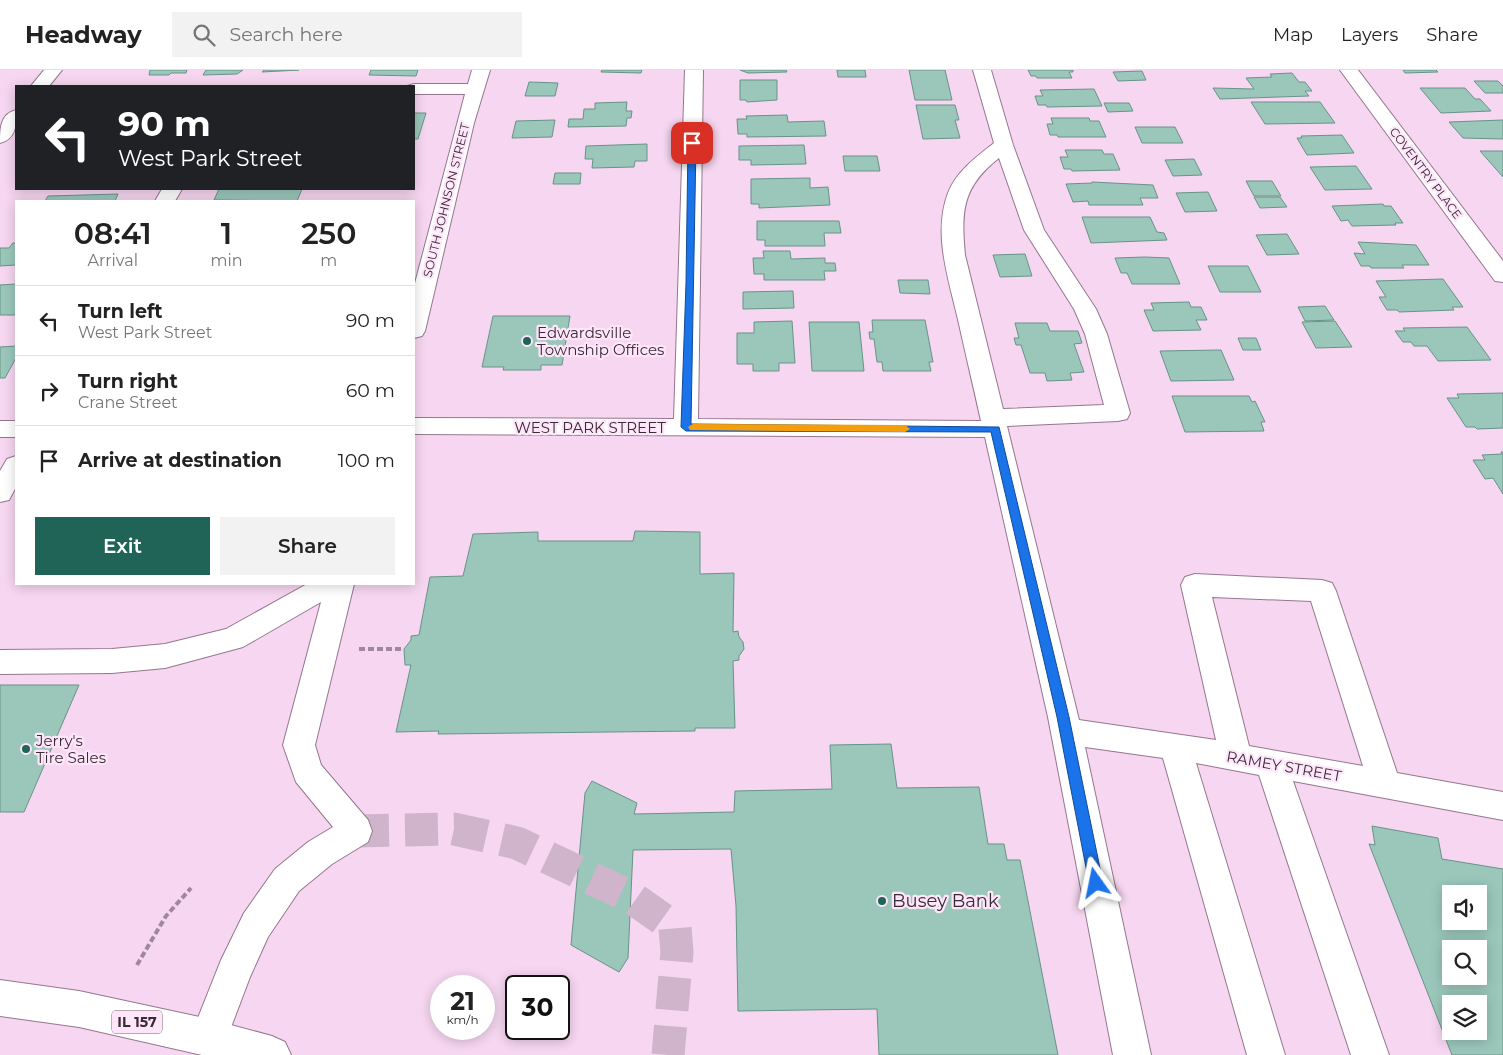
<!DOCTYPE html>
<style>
:root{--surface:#fff;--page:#f2f2f2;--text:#222;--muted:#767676;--line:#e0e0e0;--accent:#1f6456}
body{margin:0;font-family:Montserrat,sans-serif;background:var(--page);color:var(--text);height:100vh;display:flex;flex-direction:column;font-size:19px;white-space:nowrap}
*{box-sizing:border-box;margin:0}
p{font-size:16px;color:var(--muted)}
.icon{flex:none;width:28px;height:28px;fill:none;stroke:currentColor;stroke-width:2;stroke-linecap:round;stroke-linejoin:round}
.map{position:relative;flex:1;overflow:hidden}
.panel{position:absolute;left:15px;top:130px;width:400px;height:385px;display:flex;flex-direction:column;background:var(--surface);border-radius:0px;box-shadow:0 2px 12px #0003}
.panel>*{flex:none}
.guide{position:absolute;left:15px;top:15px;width:400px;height:105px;border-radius:0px;box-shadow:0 2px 12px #0003;background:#202124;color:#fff;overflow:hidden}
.buttons{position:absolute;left:1442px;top:815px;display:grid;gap:10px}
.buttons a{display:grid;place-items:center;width:45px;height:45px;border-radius:0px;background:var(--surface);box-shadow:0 2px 12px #0003;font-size:25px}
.speed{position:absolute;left:430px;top:905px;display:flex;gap:10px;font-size:25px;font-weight:700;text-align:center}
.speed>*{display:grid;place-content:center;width:65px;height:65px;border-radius:50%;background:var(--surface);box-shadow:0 2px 12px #0003;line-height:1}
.speed small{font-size:12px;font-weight:400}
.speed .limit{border:2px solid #111;border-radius:8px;background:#fff;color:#111}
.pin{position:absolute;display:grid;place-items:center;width:42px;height:42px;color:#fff;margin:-21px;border-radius:10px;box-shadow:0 2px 8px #0006}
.me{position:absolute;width:55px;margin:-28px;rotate:348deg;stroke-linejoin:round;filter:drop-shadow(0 0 4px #0008)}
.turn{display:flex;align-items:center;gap:18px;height:105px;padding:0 20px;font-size:22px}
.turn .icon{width:65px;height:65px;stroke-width:2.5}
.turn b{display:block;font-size:35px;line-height:42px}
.eta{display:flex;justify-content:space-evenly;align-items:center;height:85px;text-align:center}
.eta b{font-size:30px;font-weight:600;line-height:35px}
.cta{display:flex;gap:10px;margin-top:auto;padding:10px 20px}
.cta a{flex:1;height:58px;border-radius:0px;background:var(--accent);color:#fff;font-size:20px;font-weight:600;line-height:58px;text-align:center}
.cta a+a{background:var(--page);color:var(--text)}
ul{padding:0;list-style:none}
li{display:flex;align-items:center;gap:15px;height:70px;padding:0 20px;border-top:1px solid var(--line)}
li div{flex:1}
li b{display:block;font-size:19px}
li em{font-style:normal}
header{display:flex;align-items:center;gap:30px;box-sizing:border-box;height:70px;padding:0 25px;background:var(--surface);border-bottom:1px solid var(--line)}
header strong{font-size:24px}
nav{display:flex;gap:28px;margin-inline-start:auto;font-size:18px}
.search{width:350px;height:45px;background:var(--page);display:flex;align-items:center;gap:12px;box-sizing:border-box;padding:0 18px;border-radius:0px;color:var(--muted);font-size:19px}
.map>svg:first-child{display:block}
</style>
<header>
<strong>Headway</strong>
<div class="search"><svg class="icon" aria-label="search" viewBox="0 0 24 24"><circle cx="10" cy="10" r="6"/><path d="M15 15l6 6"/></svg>Search here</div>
<nav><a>Map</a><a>Layers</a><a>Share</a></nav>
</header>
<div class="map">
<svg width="1503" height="985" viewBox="0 0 1503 985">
<rect width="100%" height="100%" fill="#f6d6f0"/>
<g fill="#9bc7bb" stroke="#689388" fill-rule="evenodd">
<polygon points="150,0 187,0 186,3 171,3 169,5 149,5"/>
<polygon points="206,0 243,0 237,4 203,5"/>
<polygon points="264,0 299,0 262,2"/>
<polygon points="371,0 418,0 416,6 369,5"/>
<polygon points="602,0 642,0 641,3 601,2"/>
<polygon points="740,0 786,0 787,2 748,3"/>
<polygon points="837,0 865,0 866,7 838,7"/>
<polygon points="909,0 945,0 952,30 915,30"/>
<polygon points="1028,0 1073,0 1073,2 1069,2 1072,8 1037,8 1036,6 1031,6"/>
<polygon points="1403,0 1436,0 1438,2 1405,3"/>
<polygon points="1142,1 1146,10 1118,11 1113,2"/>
<polygon points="1292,3 1299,12 1305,12 1312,21 1305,21 1309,26 1220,29 1213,18 1254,19 1246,8 1272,7 1270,4"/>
<polygon points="740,10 777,10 777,30 747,32 746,30 740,30"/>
<polygon points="1474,11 1498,11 1503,16 1503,23 1485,23"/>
<polygon points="529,12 558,13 555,26 525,26"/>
<polygon points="1420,18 1465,18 1475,29 1480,29 1491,41 1441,43"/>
<polygon points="1094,19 1102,36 1047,37 1046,35 1038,35 1035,26 1043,26 1040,20"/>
<polygon points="627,32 626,41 632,41 631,48 627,48 626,56 568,57 569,49 583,49 584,39 595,39 595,33"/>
<polygon points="1251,32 1320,32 1335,53 1265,54"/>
<polygon points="1104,33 1129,33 1133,41 1108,42"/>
<polygon points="916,35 955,35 959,50 955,50 960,68 923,69"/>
<polygon points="414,43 426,43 418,69 414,69"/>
<polygon points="787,45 788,52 824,51 826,66 747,67 747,64 738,64 737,49 747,49 746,46"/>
<polygon points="1051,48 1089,48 1090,51 1099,51 1106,67 1058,67 1057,65 1050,65 1047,54 1053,54"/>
<polygon points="555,50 552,67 512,68 516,51"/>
<polygon points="1503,50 1503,69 1463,68 1449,52"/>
<polygon points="1135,57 1175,57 1183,73 1142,73"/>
<polygon points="1342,65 1354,83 1307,85 1297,68 1302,68 1301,66"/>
<polygon points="647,74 647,91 635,91 634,97 592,98 593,89 585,89 586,76"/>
<polygon points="804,75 806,94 751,95 751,90 739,90 739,76"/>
<polygon points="1065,80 1102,80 1104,84 1113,84 1120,100 1072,101 1071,99 1064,99 1060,87 1068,87"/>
<polygon points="1480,81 1503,81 1503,107"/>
<polygon points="843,86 877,86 880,101 845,101"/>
<polygon points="1194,89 1202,105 1173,106 1165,90"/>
<polygon points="1356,96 1372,119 1325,120 1310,97"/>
<polygon points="555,103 581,103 580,114 553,114"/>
<polygon points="810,108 810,118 828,117 830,135 759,138 759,134 751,134 751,109"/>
<polygon points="1246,111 1272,111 1281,126 1254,126"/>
<polygon points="1092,112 1153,115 1158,128 1140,128 1143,135 1089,135 1088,131 1073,132 1066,114 1092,113"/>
<polygon points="219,119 302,119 297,131 294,131 214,130"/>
<polygon points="1208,122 1217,141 1185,142 1176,123"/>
<polygon points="118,124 115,131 45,131 48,126"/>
<polygon points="1254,127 1280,127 1287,137 1260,138"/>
<polygon points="1383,134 1384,136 1391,136 1403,153 1395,153 1396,155 1352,156 1348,150 1341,151 1332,136"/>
<polygon points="1082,147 1150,147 1157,162 1164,163 1167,170 1091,173"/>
<polygon points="757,151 839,151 841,163 824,163 825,176 765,176 765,170 757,170"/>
<polygon points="1287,164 1299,184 1267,185 1256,165"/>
<polygon points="1358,172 1416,175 1429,195 1402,195 1404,198 1371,198 1370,196 1361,196 1354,183 1365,184"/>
<polygon points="13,173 16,173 16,195 0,196 0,178 9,178"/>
<polygon points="763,181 790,181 791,189 825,188 825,193 835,193 836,201 824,201 825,210 764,210 764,204 754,204 753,188 764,188"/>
<polygon points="1025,184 1032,206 1000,207 993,185"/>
<polygon points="1145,187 1169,188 1180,214 1132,214 1127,203 1121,203 1115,188"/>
<polygon points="1208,196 1248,196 1261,222 1220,222"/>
<polygon points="1443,209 1463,237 1452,237 1454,240 1399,242 1397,240 1387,240 1379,227 1386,227 1376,211"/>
<polygon points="898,210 928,210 930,224 900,223"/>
<polygon points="16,214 16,245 0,245 0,215"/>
<polygon points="793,221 794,238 743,239 743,222"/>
<polygon points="1189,232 1191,237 1201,237 1207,250 1196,250 1201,260 1153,261 1144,240 1154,240 1151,233"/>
<polygon points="1325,236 1334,250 1305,251 1298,237"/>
<polygon points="493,246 570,246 562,295 541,295 541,300 503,300 504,297 482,297"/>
<polygon points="872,250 925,250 933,292 929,292 931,301 883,301 882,292 877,292 874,269 870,269 869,262 873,262"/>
<polygon points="792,251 795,293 779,293 779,301 753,301 753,294 737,294 737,263 754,263 754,252"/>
<polygon points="1335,251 1352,277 1316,278 1302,252"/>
<polygon points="809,252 859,252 864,301 812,301"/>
<polygon points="1015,253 1047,253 1050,261 1078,261 1082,273 1074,274 1084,302 1070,303 1072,310 1047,311 1045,303 1030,303 1021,275 1016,275 1014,268 1019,268"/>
<polygon points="1467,257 1491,290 1438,291 1427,276 1414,276 1411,272 1403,272 1395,261 1405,261 1403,258"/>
<polygon points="1238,268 1256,268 1261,280 1243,280"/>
<polygon points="16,276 16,288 5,308 0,308 0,277"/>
<polygon points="1221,280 1234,310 1171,311 1160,281"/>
<polygon points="1503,323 1503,358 1477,359 1475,357 1466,357 1447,328 1459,328 1457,324"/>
<polygon points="1172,326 1249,326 1252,332 1255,331 1265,352 1261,352 1264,361 1185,362"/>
<polygon points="1501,382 1503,382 1503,424 1493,408 1485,409 1473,390 1485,390 1482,385 1502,384"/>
<polygon points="635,461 700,462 700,504 734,503 733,562 738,561 739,567 743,572 744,579 739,586 739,590 733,591 735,658 695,658 695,661 438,664 439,661 396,662 411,595 405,595 404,579 411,570 411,566 419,565 430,507 463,506 473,464 538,462 538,471 633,471"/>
<polygon points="0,615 79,615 24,742 0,742"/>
<polygon points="891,674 897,718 979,717 988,774 1004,774 1007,790 1020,790 1058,985 879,985 877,939 738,941 736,836 731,779 633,780 628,888 619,902 571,875 585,723 592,711 637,733 634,744 734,742 735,721 832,719 830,675"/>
<path d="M1372 756 1438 768 1442 789 1503 799V985H1452L1369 774 1375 775ZM1451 824H1479V851H1451ZM1451 879H1479V906H1451ZM1451 934H1479V961H1451Z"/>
</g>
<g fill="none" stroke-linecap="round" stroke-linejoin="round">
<polyline stroke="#d0b4cb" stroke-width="33" stroke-dasharray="33 16" stroke-linecap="butt" points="356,761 454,759 517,773 631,827 675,858 677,882 668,985"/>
<g stroke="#94778f" stroke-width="2">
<g id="minor">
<polygon points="44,0 62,0 49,16 31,16"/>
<polygon points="472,0 490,0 474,53 425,261 422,266 414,268 414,217 465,24 414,24 414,16 407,16 414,14 468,14"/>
<path d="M685 0H703L698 349 981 351C974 319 966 286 959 254 950 213 932 165 948 123 956 102 976 87 994 73L973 0H991L1013 75 1044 160 1096 239 1107 264 1130 343 1127 349 1118 351 1007 356 1079 650 1216 670 1181 515 1185 507 1195 504 1322 510 1332 513 1336 521 1397 703 1503 722V750L1293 711 1389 985H1351L1259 705 1196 693 1285 985H1247L1163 688 1085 677 1151 985H1113L1048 647 985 367 414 364V348L674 349ZM999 88 1024 160 1074 239 1085 264 1104 335 1003 339 965 185C961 141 962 117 999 88ZM1212 527 1311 531 1363 696 1249 676Z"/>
<polygon points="1340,0 1358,0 1503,191 1503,212 1495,211"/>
<path d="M16 40C17 54 16 69 0 73 0 59 0 44 16 40Z"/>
<polygon points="162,119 182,119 175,131 155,131"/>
<rect x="0" y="351" width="16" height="16"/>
<polygon points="16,386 16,417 9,430 0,432 0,401 7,389"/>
<path d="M307 514H354L315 675 321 695 368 750 372 761 368 772 332 794 299 821 268 867 250 907 222 981C212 985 206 985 196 981L190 968 221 890 244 843 275 799 308 772 333 757 296 712 283 675 321 532 243 577 165 598 112 603 0 604V580L112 579 165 574 226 559Z"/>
</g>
</g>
<g stroke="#94778f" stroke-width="2">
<polygon id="major" points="0,910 79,921 209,949 272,966 285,972 291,985 202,985 79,957 0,946"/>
</g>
<g stroke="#9f889b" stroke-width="4" stroke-dasharray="6 3" stroke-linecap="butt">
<polyline points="359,579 404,579"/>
<polyline points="137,895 166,846 191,818"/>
</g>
<use href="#minor" fill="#fff" fill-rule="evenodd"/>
<use href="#major" fill="#fff" fill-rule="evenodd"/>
</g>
<polygon fill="#1a73e8" stroke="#114b97" points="692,71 696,73 691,354 999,357 1069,647 1103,813 1101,818 1096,820 1091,818 1089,813 1057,647 991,362 686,361 681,357 686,213 688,73"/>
<polygon fill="#f59e0b" points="693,354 905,355 910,359 905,362 690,360 688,357"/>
<g fill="#1f6456" stroke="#ffe5fa" stroke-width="2">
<circle cx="527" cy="271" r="5"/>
<circle cx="26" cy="679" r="5"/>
<circle cx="882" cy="831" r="5"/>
</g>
<g text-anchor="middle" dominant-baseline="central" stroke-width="4.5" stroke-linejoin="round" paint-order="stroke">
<g font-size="12" fill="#382c36" stroke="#ffe5fa">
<text transform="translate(1426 103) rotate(53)">COVENTRY PLACE</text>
<text transform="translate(446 130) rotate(-76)">SOUTH JOHNSON STREET</text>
</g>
<rect fill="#ffe5fa" stroke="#746471" stroke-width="1" x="112" y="940.5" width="50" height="23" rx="4"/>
<g font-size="14" font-weight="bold" fill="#382c36">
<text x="137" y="952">IL 157</text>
</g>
<g font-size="15" fill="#382c36" stroke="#ffe5fa" text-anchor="start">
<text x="537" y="262">Edwardsville<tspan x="537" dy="17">Township Offices</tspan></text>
<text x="36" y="670">Jerry's<tspan x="36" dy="17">Tire Sales</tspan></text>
</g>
<g font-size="15" fill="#382c36" stroke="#ffe5fa">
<text x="590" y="357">WEST PARK STREET</text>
<text transform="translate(1284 696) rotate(10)">RAMEY STREET</text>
</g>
<g font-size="18" fill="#382c36" stroke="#ffe5fa" text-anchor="start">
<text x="892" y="831">Busey Bank</text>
</g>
</g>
</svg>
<div class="buttons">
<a><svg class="icon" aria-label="sound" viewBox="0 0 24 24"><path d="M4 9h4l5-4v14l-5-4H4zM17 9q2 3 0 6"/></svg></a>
<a><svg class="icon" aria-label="search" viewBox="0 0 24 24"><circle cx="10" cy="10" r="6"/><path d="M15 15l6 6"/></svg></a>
<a><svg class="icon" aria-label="layers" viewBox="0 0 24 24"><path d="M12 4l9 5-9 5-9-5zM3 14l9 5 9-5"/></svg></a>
</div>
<div class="speed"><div>21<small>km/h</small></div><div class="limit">30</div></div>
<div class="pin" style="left:692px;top:73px;background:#d93025"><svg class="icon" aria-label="arrive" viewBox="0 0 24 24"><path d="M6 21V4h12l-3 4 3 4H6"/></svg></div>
<svg class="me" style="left:1096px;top:813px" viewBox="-20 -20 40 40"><path d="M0-17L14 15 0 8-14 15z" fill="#1a73e8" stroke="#fff" stroke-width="4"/></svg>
<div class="guide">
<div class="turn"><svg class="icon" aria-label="left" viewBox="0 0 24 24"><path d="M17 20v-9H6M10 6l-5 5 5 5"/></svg><div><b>90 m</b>West Park Street</div></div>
</div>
<section class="panel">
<div class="eta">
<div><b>08:41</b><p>Arrival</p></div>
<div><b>1</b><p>min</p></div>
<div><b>250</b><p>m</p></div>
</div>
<ul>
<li><svg class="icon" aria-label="left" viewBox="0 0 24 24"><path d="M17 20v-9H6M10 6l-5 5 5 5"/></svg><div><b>Turn left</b><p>West Park Street</p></div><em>90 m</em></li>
<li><svg class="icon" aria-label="right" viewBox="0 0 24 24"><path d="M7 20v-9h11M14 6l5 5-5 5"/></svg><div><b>Turn right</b><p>Crane Street</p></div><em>60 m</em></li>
<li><svg class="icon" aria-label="arrive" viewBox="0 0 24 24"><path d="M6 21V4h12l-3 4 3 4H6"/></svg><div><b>Arrive at destination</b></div><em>100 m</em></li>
</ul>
<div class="cta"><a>Exit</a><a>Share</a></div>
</section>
</div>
